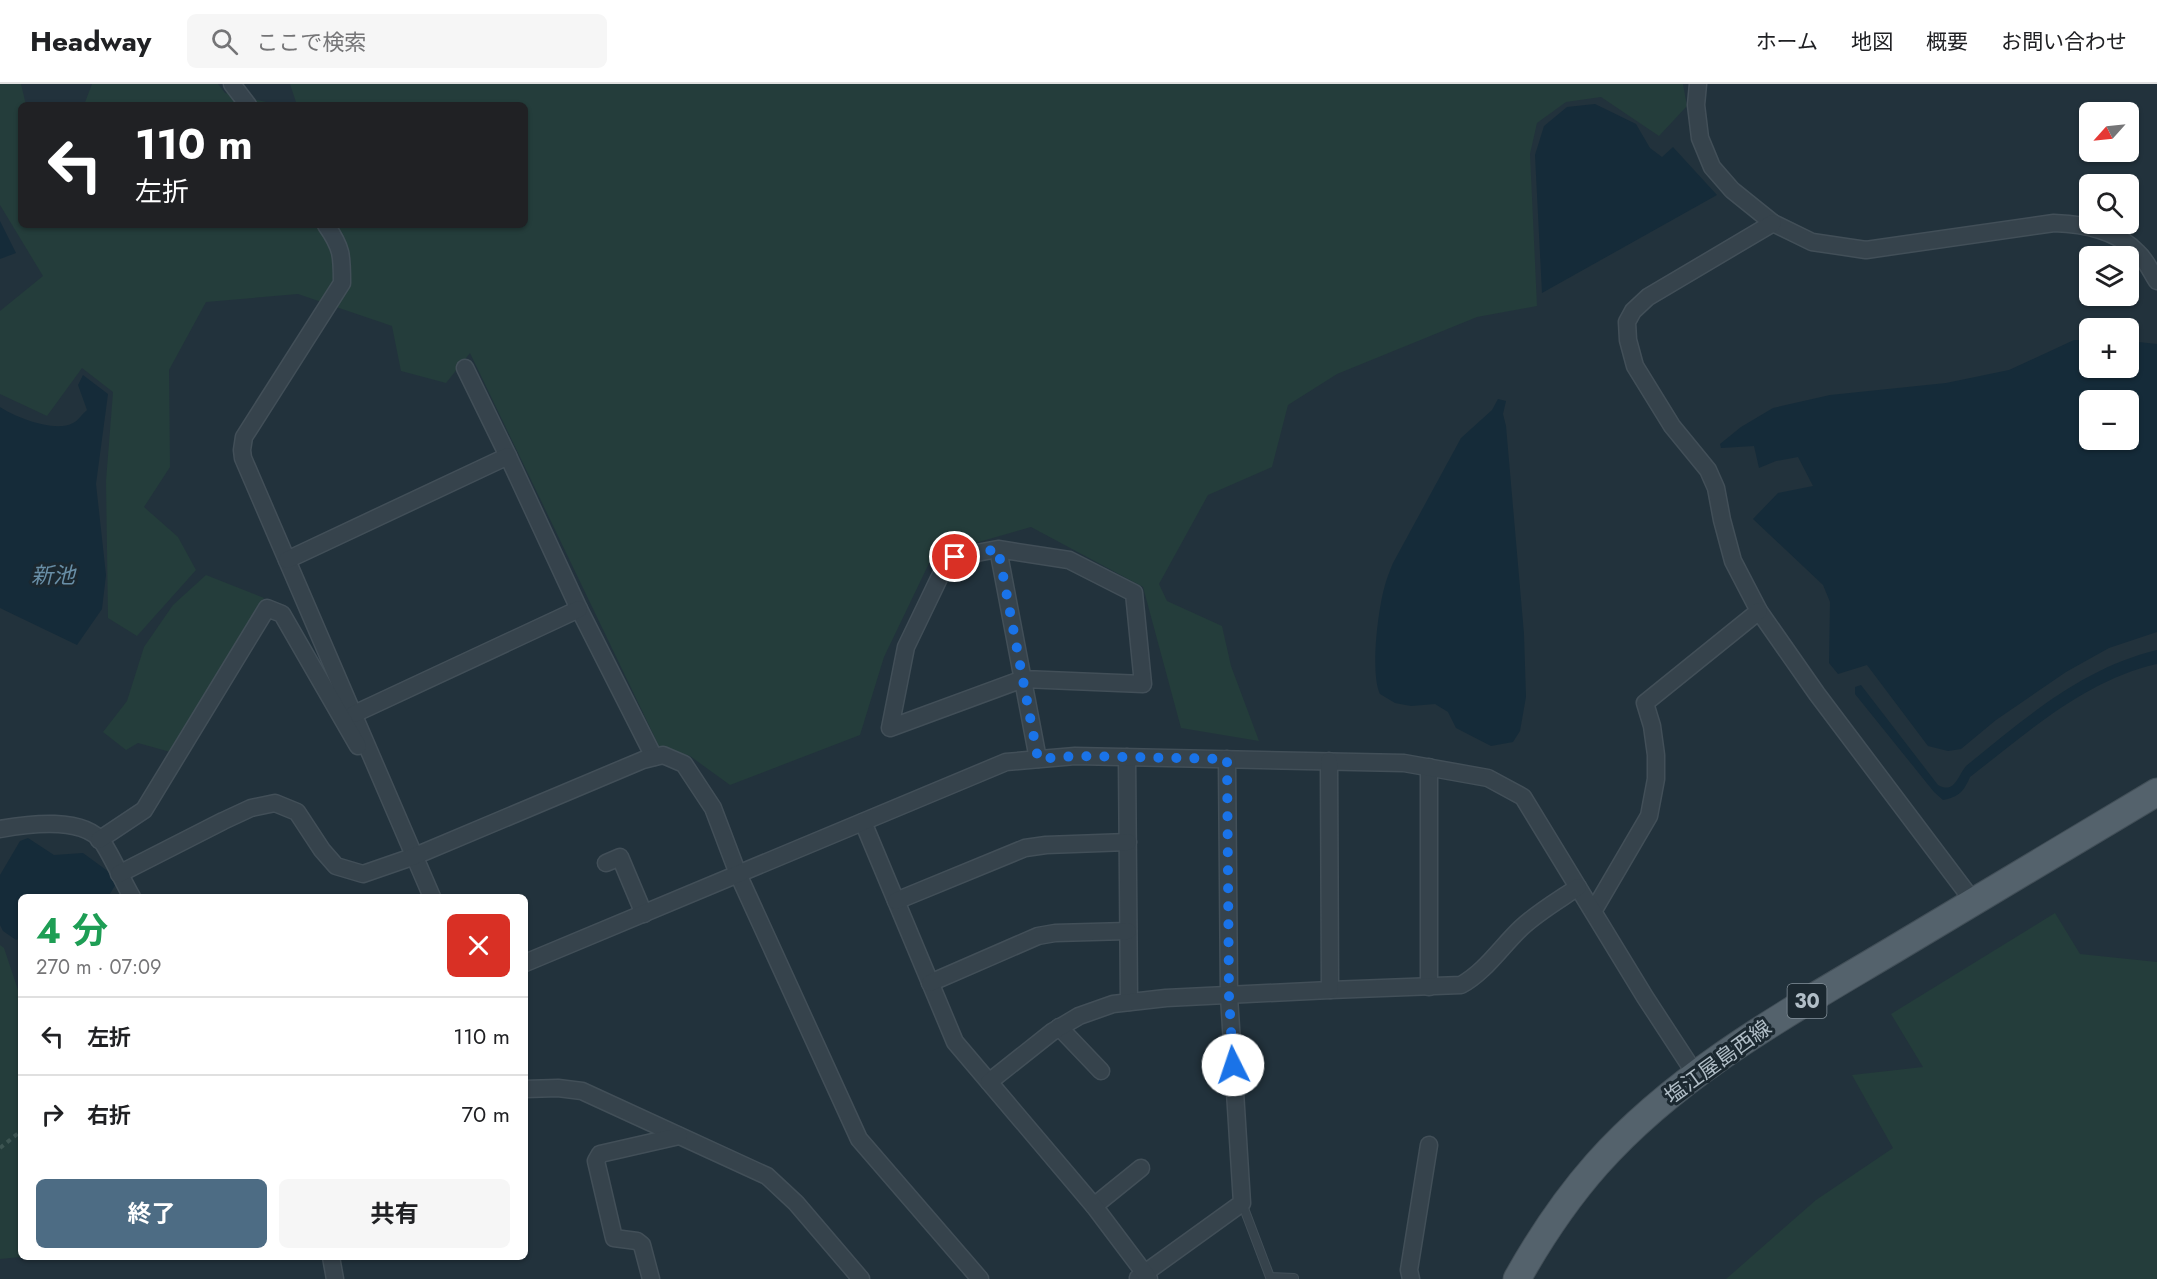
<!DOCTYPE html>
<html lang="ja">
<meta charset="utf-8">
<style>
:root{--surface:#fff;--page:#f6f6f6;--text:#202124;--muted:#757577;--line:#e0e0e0;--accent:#4d6c84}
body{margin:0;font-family:Jost,"Noto Sans JP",sans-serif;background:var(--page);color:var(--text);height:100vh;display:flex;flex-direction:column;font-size:22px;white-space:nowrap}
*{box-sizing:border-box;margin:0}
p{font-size:20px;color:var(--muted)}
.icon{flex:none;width:33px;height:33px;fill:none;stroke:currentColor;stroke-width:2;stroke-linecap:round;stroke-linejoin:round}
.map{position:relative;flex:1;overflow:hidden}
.side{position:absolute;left:18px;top:810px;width:510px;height:366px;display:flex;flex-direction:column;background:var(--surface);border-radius:9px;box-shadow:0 2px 4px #0004}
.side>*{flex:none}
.top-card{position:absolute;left:18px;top:18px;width:510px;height:126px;border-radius:9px;box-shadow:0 2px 4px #0004;background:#202124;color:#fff;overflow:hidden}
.needle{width:39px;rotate:243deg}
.tools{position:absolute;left:2079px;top:18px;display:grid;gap:12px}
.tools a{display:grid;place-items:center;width:60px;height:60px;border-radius:9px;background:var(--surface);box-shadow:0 2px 4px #0004;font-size:30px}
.pin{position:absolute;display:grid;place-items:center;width:51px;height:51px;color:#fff;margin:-26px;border:3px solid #fff;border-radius:50%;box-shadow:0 2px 6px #0007}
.me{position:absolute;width:66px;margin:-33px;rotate:356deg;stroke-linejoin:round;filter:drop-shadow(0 0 4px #0008)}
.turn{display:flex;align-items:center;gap:21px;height:126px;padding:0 18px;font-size:27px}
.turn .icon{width:78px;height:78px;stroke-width:2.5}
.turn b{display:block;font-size:42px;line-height:51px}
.round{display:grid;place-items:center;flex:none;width:63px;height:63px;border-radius:9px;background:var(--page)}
.summary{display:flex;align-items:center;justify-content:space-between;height:102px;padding:0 18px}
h1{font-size:36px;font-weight:700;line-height:45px;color:#1e9e55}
.button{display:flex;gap:12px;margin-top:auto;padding:12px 18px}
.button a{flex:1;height:69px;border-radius:9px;background:var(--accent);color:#fff;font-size:24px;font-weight:700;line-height:69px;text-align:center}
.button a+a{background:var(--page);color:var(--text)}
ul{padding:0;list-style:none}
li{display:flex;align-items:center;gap:18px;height:78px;padding:0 18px;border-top:2px solid var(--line)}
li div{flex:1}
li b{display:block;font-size:22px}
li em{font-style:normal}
header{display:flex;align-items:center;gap:36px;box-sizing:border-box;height:84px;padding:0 30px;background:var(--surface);border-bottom:2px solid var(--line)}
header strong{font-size:28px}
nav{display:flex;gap:33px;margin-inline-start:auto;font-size:21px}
.search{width:420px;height:54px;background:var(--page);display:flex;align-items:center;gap:15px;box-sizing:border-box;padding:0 21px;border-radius:9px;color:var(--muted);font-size:22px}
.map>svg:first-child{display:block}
</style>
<header>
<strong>Headway</strong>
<div class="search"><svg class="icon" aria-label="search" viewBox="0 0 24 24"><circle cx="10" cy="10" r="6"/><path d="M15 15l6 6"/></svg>ここで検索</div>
<nav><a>ホーム</a><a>地図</a><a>概要</a><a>お問い合わせ</a></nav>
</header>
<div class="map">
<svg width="2157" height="1195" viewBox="0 0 2157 1195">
<rect width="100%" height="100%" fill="#22323c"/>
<g fill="#243d3b">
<polygon points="0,0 21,0 26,21 21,21 21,141 525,141 525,21 297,21 290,0 1683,0 1687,22 1659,52 1601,13 1566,18 1537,39 1530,70 1537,222 1477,233 1337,290 1288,321 1272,383 1208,411 1159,500 1167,517 1222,542 1231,582 1259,657 1181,644 1143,503 1031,443 933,471 884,573 860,651 730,701 690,672 659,662 470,269 446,299 401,287 392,242 298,210 206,218 169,286 170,383 144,423 178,453 196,486 137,552 108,534 106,397 113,308 82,284 47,332 0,310 0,227 43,192 0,121"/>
<polygon points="92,0 218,0 225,9 280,21 84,21"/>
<polygon points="206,491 264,514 174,669 138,659 126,666 103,648 127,617 144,563 173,521"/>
<polygon points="2055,829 2080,870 2157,878 2157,1195 1726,1195 1816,1116 1893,1064 1852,991 1923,983 1891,930"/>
<polygon points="0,861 4,864 21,915 21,1173 0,1175"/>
</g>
<g fill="#152b39" fill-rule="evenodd">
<polygon points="1595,20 1636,40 1650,64 1662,73 1673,63 1717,111 1542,209 1535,71 1544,42 1567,23"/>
<polygon points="0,137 16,169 0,175"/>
<path d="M2074 256H2089L2090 284H2128L2129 257 2157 260V548L2109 564 2066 588 1996 636 1961 665 1948 667 1928 662 1867 581 1838 590 1829 579 1830 518 1823 501 1753 435 1778 409 1813 402 1798 373 1776 377 1759 384 1754 362 1721 364 1720 360 1741 343 1773 324 1830 311 1946 299 2009 286ZM2128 316V356H2090V316Z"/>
<path d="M83 291 108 310 96 400 106 491 102 525 77 561 0 524V323C15 333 55 349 73 339 78 337 82 330 87 326L78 301Z"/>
<path d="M1498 315 1506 317 1503 330 1506 342 1524 550 1526 613 1520 647 1513 658 1491 662 1456 644 1448 628 1435 620 1411 622 1395 619 1380 610C1370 589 1378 525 1385 501 1387 494 1390 486 1393 479L1461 354 1492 326Z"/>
<path d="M2157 566V580C2085 596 2027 649 1970 693 1964 707 1959 713 1943 716L1934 708 1855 610V603L1861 601 1938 701C1955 710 1957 693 1966 682 2025 634 2082 584 2157 566Z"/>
<polygon points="28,754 54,771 83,769 109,788 116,800 108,813 21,813 21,854 16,856 3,847 0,841 0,791 20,757"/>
</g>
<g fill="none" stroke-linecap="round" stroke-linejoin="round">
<g stroke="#424f58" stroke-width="10">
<polyline id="service" points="1242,1119 1270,1193 1294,1194"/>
</g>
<g stroke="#424f58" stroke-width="19">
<g id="minor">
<polyline points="232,0 248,21"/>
<path d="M1698 0 1696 21 1700 54 1712 83 1732 106 1773 139 1812 158 1866 166 2054 139C2084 140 2117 146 2138 169 2146 176 2151 188 2157 197"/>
<polyline points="1773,139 1648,213 1633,227 1627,238 1628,256 1635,282 1672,342 1708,386 1716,404 1722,436 1733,477 1759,527 1817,610 1973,817"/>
<path d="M326 141C342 164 342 171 342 199L244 353 242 366 243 374 432 813"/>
<polyline points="465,284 508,372"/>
<polyline points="998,465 955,473 945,482 906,563 890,644 1023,595 1143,600 1134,509 1069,476 998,465 1038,675"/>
<polyline points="287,476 508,372 579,525 654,673"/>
<polyline points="354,630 579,525"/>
<polyline points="1127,673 1129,918"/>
<polyline points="1429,683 1429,903"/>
<polyline points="863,738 955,958 989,998"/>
<path d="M0 745C28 740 84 732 103 759 114 776 122 796 132 813"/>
<polyline points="99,756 144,726 267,524 282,530 358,662"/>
<polyline points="606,779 620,773 644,830"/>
<polyline points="119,790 223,737 251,724 275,719 297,728 322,766 336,782 363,790 415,772 643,676 663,671 684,680 713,724 738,790 859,1055 980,1195"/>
<polyline points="896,817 1025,764 1046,761 1128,758"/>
<polyline points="1594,826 1649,732 1656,695 1656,671 1652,642 1645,619 1759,527"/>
<polyline points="525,879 1006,678 1075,672 1404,679 1488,694 1523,713 1645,913 1696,991"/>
<polyline points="930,899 1038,852 1055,849 1128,847"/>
<path d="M1330 906 1461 901C1485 888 1501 863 1521 844 1538 828 1559 816 1578 803"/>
<polyline points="1059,943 1101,987"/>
<polyline points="525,1005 558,1004 582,1007 767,1092 796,1119 861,1195"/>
<polyline points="1094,1122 1141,1084"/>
<polyline points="331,1173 335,1195"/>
<polyline points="1138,1194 1242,1119 1229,912 1227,675"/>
<polyline points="651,1195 642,1161 637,1157 614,1154 596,1077 600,1070 679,1052"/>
<polyline points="1149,1195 1094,1122 989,998 1052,948 1079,932 1113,920 1166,914 1330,906 1329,677"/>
<polyline points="1411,1195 1409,1186 1429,1061"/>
</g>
</g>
<g stroke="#424f58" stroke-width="29">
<path id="primary" d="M1517 1195C1540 1154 1566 1115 1597 1080 1679 988 1789 928 1893 866 1981 813 2069 760 2157 708"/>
</g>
<polyline stroke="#3d5552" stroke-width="4" stroke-dasharray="4.5 4.5" stroke-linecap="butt" points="0,1064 21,1047"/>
<use href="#service" stroke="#36434c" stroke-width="8"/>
<use href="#minor" stroke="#36434c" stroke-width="16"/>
<use href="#primary" stroke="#54626c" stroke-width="27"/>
</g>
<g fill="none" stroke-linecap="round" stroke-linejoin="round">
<polyline stroke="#1a73e8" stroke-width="10" stroke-dasharray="0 18" points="955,473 998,465 1038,675 1076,672 1227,675 1229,912 1233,981"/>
</g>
<g text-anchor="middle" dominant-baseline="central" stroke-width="6" stroke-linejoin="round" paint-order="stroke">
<rect fill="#1b2830" stroke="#84919a" stroke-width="1.5" x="1787.5" y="900" width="39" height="34" rx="4.5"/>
<g font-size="20" font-weight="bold" fill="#b1bec7">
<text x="1807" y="917">30</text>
</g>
<g font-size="21" fill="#b1bec7" stroke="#1b2830">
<text transform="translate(1718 978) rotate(-36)">塩江屋島西線</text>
</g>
<g font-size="22" font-style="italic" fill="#698fa7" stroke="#1b2830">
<text x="53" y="491">新池</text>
</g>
</g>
</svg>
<div class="tools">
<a><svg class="needle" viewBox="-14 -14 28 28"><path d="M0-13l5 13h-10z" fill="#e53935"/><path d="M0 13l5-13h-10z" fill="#757577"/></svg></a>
<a><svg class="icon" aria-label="search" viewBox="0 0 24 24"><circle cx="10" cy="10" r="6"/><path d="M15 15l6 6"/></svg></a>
<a><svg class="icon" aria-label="layers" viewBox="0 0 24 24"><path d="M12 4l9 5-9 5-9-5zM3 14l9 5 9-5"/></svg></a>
<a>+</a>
<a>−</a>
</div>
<div class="pin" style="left:955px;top:473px;background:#d93025"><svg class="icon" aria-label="arrive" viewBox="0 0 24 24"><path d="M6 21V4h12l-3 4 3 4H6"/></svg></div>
<svg class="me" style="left:1233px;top:981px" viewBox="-20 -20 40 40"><circle r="19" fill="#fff"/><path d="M0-13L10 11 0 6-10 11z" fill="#1a73e8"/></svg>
<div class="top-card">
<div class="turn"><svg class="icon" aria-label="left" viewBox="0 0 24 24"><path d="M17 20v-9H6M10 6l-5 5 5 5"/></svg><div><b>110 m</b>左折</div></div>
</div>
<section class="side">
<div class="summary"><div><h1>4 分</h1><p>270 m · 07:09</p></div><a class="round" style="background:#d93025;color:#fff"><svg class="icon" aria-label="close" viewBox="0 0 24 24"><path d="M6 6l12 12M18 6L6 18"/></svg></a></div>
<ul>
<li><svg class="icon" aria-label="left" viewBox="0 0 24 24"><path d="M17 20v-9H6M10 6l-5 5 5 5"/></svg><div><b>左折</b></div><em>110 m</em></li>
<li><svg class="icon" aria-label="right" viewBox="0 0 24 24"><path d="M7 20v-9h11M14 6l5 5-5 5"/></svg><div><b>右折</b></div><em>70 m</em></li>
</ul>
<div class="button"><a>終了</a><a>共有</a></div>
</section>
</div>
